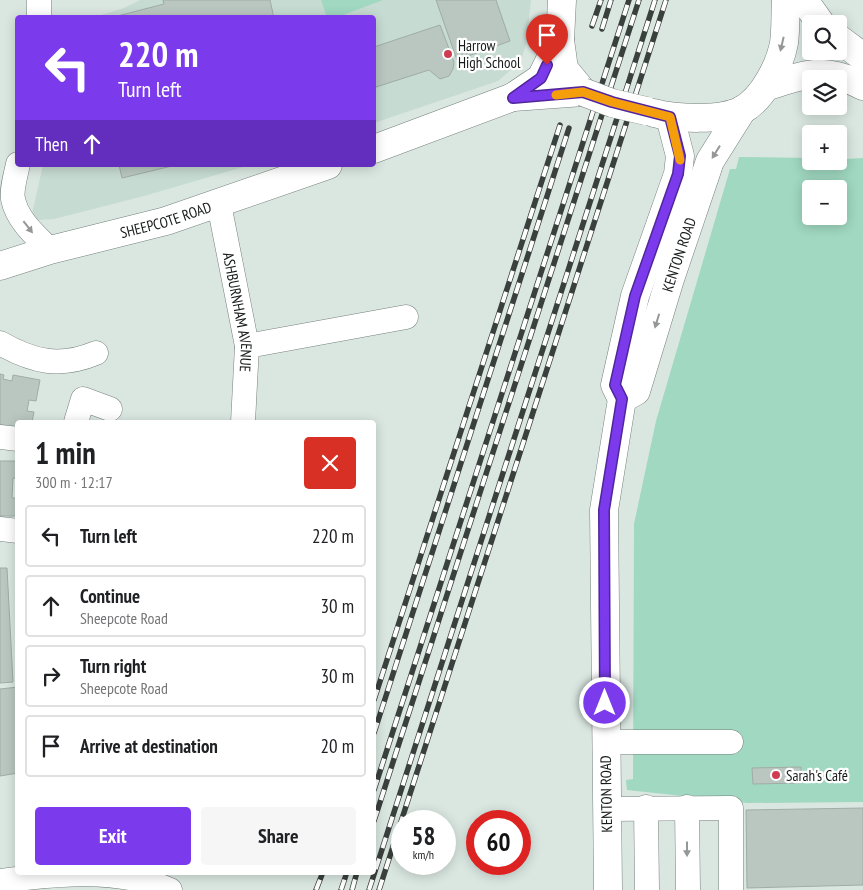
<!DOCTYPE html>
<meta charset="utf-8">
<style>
:root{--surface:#fff;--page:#f6f6f6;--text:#202124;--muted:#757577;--line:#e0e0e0;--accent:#7c3aed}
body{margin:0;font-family:"PT Sans Narrow",sans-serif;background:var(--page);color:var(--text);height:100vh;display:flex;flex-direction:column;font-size:19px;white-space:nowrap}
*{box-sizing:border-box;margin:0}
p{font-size:16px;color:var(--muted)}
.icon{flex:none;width:28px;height:28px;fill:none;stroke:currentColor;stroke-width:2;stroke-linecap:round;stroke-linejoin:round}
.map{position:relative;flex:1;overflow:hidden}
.panel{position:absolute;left:15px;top:420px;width:361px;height:455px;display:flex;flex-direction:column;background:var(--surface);border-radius:5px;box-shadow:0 2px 12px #0003}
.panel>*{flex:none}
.guide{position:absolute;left:15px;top:15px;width:361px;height:152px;border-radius:5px;box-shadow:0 2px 12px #0003;background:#7c3aed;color:#fff;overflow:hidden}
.tools{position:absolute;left:802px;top:15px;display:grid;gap:10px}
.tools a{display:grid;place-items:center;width:45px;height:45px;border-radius:5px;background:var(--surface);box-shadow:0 2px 12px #0003;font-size:25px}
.speed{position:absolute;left:391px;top:810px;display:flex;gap:10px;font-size:25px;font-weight:700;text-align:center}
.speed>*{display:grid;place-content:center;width:65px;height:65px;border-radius:50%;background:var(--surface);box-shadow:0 2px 12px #0003;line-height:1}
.speed small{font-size:12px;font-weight:400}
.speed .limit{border:8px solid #d22;background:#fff;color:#111}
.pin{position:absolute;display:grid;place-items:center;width:42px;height:42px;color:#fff;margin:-51px -21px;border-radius:50% 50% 50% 0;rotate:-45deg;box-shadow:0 0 5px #0007}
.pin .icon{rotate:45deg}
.me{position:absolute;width:55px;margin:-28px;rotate:0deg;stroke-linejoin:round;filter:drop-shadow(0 0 4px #0008)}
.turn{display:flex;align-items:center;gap:18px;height:105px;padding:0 20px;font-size:22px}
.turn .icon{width:65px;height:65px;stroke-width:2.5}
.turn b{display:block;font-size:35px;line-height:42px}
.then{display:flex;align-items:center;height:48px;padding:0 20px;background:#0003;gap:10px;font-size:19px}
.round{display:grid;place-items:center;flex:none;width:52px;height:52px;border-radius:5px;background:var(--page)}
.head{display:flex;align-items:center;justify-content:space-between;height:85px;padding:0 20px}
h1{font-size:30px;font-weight:600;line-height:38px}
.action{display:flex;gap:10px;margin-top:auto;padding:10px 20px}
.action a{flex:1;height:58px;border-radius:5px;background:var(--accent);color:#fff;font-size:20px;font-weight:600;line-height:58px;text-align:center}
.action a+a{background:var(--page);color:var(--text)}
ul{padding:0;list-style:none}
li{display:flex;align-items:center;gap:15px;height:62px;margin:0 10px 8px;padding:0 10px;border:2px solid var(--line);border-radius:5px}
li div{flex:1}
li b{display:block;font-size:19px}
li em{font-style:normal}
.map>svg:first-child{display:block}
</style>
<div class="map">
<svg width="863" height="890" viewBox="0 0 863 890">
<rect width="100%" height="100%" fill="#dae7e1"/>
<g fill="#c6dbd2">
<polygon points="140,0 531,0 526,45 520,62 498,81 374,123 374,18 91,18 124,8"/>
<polygon points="43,165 250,165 144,196 54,219 37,220 32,214"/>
</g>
<g fill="#a0d8c1" fill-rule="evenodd">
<polygon points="321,0 383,0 335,18 327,17"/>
<path d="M739 157 811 158V161L863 158V802L748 803 627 790 626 780 633 779 634 524 656 421 730 169H736ZM811 189H839V216H811Z"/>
</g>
<g fill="#bac7c1" stroke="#a0aca6">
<polygon points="163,0 270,0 274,18 110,18 164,4"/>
<polygon points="436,0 496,0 510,41 457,60"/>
<polygon points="440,25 454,62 453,69 449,76 440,79 429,70 376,87 374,97 374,47"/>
<polygon points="119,165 176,165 122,178"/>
<polygon points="0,374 4,375 3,379 12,381 13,375 40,380 36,401 29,400 27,411 34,412 32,422 18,422 18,433 0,428"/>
<polygon points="0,461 18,461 18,479 13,478 12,498 17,498 16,516 0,516"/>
<polygon points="0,568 7,568 13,682 0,683"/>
<polygon points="18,687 18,773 0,776 0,689"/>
<polygon points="801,767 801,783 753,784 752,768"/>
<polygon points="863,808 863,885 747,888 746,810"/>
</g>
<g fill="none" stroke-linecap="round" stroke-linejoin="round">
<g stroke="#76817c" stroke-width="25">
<g id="minor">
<polyline points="39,18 39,0"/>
<path d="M18 164C16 174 11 190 13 199 17 220 36 236 50 250"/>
<path id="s1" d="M219 204 247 346 243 422"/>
<path d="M0 343C33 362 60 368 96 353"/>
<polyline points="247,346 406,317"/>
<polyline points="76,422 83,399 110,409"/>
<polyline points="0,437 18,439"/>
<polyline points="0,529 18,531"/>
<polyline points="605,742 731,742"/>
<polyline points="646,807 647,890"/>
<polyline points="687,807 688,890"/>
<polyline points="607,809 731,808 731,890"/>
<path d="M0 881C56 874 118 867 170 890"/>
</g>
</g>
<g stroke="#76817c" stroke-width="29">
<g id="major">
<polyline points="562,0 560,40 564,69 583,92"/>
<polyline points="804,0 821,24"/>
<polyline points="839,39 863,57"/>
<path d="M768 86C807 74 824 66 863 86"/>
<polyline points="513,97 583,92"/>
<path d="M654 113C676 119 722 121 742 110 763 99 780 65 784 43 786 29 785 14 786 0"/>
<polyline points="374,149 513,97 541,78 560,40"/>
<path id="s2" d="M0 266 50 250 166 221 328 165"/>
<path id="s3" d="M622 399 636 391 670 279 710 161 742 110"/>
<polyline points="608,890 604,510 622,399 615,385 635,296 678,174 680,156 670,117"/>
</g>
</g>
<use href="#minor" stroke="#fff" stroke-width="24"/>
<use href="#major" stroke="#fff" stroke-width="28"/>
<g stroke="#3a403d" stroke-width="5.5">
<g id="rail">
<polyline points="592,26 601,0"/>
<polyline points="602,29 611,0"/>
<polyline points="374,700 560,125"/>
<polyline points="374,733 569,128"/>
<polyline points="374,790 629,0"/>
<polyline points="374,821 639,0"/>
<polyline points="316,890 323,872"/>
<polyline points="341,890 347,872"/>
<polyline points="352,890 357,872"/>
<polyline points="369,890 655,0"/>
<polyline points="379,890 666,0"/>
</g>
</g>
<use href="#rail" stroke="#fff" stroke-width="4" stroke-dasharray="11" stroke-linecap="butt"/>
<g stroke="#76817c" stroke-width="29" stroke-linecap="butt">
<polyline id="major-bridge" points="583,92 612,103 646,111"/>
</g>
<use href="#major-bridge" stroke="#fff" stroke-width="28"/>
</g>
<defs><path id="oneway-solid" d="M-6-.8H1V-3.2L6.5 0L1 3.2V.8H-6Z" transform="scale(1.25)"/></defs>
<g fill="#969897">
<use href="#oneway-solid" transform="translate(782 44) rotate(103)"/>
<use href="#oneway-solid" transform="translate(716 152) rotate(122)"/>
<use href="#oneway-solid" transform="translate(28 227) rotate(52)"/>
<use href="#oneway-solid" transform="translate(657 321) rotate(107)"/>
<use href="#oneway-solid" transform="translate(687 849) rotate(90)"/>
</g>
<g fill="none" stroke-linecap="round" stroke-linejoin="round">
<g stroke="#51269a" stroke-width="12">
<polyline id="route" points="547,65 541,78 513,98 583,92 612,102 670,117 680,156 678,174 635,296 615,385 622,399 604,510 605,703"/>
</g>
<use href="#route" stroke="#7c3aed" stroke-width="9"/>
<polyline stroke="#f59e0b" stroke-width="9" points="556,95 583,92 612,102 670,117 680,160"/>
</g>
<g fill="#ce3d51" stroke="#fff" stroke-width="2">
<circle cx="448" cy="54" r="5"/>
<circle cx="776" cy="775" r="5"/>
</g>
<g text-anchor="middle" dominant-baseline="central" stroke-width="4.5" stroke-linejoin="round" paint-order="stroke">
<g font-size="15" fill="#161a18" stroke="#fff" text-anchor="start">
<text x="458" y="45">Harrow<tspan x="458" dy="17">High School</tspan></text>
<text x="786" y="775">Sarah's Café</text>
</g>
<g font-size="15" fill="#161a18" stroke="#fff">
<text stroke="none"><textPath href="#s2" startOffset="172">SHEEPCOTE ROAD</textPath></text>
<text stroke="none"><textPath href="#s3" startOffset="159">KENTON ROAD</textPath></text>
<text stroke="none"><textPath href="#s1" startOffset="110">ASHBURNHAM AVENUE</textPath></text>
<text transform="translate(606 794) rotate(-91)">KENTON ROAD</text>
</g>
</g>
</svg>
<div class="tools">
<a><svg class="icon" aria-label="search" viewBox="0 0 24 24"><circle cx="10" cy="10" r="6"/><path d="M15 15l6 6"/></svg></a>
<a><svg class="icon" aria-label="layers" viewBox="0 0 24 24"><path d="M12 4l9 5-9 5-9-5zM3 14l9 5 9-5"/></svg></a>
<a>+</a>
<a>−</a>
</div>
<div class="speed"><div>58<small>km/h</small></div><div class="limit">60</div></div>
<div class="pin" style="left:547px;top:65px;background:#d93025"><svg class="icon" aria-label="arrive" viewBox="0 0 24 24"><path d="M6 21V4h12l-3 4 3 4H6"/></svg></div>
<svg class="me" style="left:605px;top:703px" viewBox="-20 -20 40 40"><circle r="17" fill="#7c3aed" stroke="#fff" stroke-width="3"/><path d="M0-11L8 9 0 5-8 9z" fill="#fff"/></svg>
<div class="guide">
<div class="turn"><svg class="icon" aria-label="left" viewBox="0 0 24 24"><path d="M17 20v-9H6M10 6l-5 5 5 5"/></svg><div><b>220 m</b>Turn left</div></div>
<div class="then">Then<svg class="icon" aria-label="ahead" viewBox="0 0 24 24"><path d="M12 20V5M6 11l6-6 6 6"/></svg></div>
</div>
<section class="panel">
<div class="head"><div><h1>1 min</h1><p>300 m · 12:17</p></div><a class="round" style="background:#d93025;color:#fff"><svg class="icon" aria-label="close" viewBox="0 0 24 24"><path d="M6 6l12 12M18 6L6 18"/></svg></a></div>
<ul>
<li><svg class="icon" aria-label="left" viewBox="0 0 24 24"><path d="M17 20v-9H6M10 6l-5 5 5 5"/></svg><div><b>Turn left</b></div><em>220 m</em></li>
<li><svg class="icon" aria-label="ahead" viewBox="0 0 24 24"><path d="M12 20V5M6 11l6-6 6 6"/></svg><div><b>Continue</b><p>Sheepcote Road</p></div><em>30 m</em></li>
<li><svg class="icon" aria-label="right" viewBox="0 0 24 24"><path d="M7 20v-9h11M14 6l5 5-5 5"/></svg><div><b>Turn right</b><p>Sheepcote Road</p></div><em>30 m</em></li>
<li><svg class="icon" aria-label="arrive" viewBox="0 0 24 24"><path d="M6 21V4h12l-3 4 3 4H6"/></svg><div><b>Arrive at destination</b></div><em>20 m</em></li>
</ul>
<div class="action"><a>Exit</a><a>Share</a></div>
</section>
</div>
